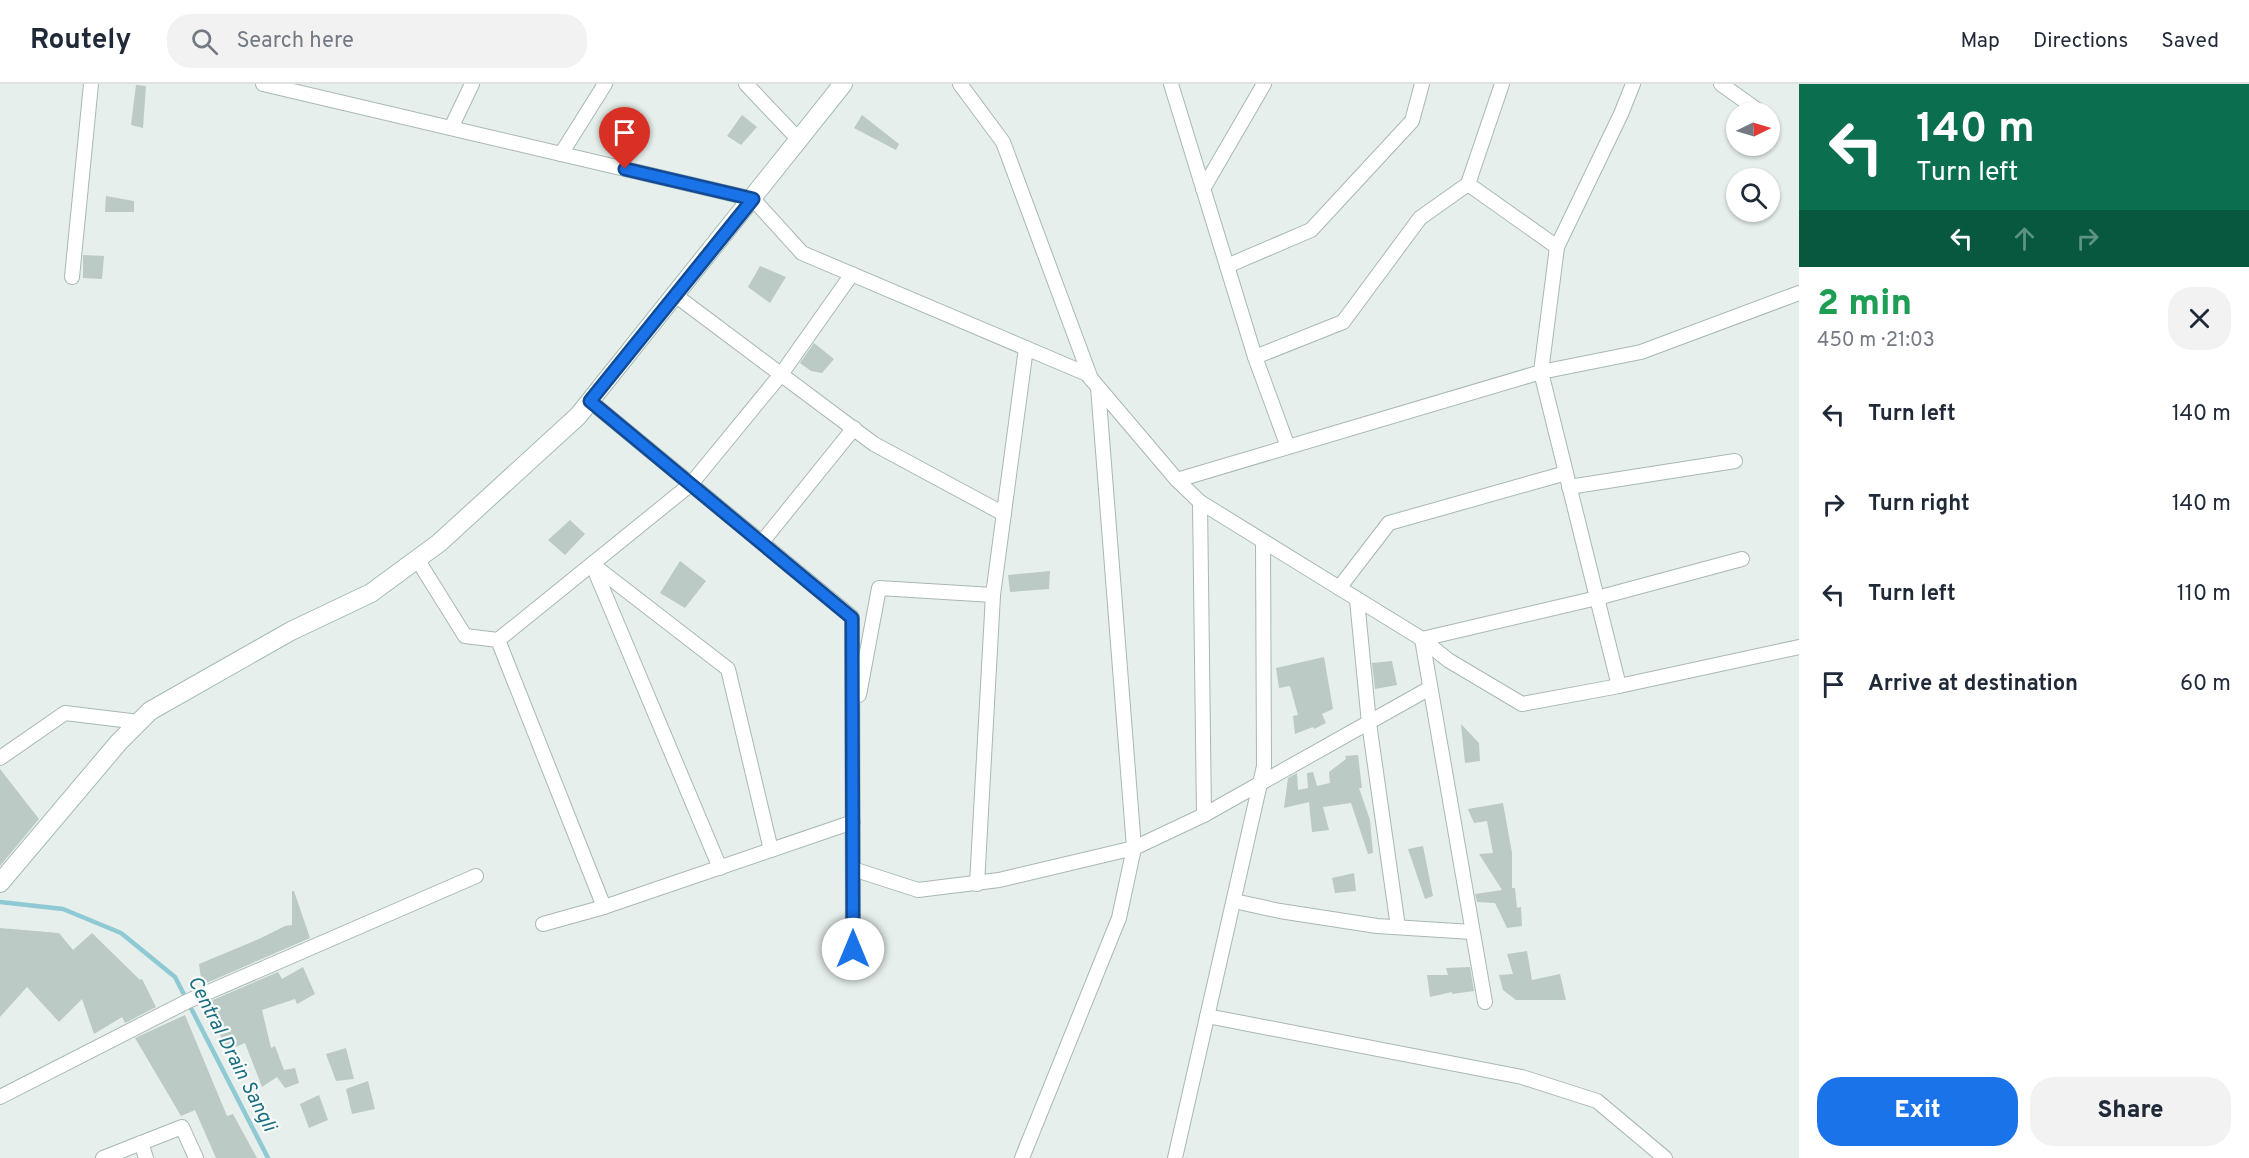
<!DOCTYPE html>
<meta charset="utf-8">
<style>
:root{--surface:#fff;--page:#f2f2f3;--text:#1f2937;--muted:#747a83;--line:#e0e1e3;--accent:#1a73e8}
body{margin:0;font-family:Overpass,sans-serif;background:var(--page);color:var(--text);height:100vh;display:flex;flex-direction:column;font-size:22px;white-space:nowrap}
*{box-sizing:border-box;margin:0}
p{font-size:20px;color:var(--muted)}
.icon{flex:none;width:33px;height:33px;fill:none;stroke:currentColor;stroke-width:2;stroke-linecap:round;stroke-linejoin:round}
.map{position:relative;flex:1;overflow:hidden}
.drawer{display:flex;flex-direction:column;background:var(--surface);width:450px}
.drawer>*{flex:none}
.guide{background:#0b6e4f;color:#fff;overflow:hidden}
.needle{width:39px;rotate:85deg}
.fabs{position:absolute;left:1726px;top:18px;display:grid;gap:12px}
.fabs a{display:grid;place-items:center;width:54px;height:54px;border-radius:50%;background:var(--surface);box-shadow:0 2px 4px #0004;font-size:30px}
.pin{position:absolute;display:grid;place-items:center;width:51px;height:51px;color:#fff;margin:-62px -26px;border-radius:50% 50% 50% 0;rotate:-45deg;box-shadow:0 0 6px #0007}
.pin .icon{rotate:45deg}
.me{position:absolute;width:66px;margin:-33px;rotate:0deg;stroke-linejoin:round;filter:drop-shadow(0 0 4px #0008)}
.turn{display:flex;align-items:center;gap:21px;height:126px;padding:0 18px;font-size:27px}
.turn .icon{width:78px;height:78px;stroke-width:2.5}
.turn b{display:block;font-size:42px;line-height:51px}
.lanes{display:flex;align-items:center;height:57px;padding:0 18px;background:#0003;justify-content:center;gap:30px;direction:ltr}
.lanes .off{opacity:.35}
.round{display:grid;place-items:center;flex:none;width:63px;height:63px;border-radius:24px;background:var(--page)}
.headline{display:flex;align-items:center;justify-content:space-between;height:102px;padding:0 18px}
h1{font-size:36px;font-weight:800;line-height:45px;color:#1e9e55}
.button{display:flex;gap:12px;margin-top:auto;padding:12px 18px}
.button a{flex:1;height:69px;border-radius:24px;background:var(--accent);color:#fff;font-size:24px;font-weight:800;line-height:69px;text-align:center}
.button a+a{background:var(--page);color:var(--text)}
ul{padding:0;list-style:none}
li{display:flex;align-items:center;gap:18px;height:90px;padding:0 18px}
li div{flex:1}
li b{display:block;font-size:22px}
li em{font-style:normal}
header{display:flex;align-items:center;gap:36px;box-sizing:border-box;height:84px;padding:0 30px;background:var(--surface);border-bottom:2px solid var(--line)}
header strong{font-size:28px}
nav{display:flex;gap:33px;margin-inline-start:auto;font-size:21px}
.search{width:420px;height:54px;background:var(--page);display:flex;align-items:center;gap:15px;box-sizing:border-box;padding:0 21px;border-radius:24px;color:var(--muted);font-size:22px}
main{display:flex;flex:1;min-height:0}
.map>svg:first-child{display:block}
</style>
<header>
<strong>Routely</strong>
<div class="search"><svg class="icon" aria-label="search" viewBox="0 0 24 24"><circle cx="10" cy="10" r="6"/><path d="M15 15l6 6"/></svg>Search here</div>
<nav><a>Map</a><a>Directions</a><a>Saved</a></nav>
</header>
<main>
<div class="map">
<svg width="1799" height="1074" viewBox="0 0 1799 1074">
<rect width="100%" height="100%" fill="#e6efeb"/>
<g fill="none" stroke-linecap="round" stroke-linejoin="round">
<polyline stroke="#8ec9d4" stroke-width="4.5" points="0,818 63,825 121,849 175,893 268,1074"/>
</g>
<g fill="#bbcac4">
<polygon points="136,1 146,2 143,44 131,41"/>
<polygon points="742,31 757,43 741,61 727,52"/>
<polygon points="862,31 899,60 896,66 854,44"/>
<polygon points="106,112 134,117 134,128 105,128"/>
<polygon points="83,171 104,172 102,195 83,194"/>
<polygon points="760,182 786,193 770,219 748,203"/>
<polygon points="814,259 834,275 822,289 811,287 800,279"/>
<polygon points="570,436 585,450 565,471 548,456"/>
<polygon points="680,477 706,497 685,524 660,509"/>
<polygon points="1050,487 1049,505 1010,508 1008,491"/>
<polygon points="1324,573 1333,625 1322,630 1326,639 1314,645 1313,643 1295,650 1293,632 1298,631 1290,602 1279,604 1276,584"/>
<polygon points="1392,577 1397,601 1375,605 1372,579"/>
<polygon points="1461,640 1479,659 1480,677 1465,679"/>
<polygon points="1358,671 1362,704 1359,704 1370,736 1373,769 1368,770 1351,719 1323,723 1329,746 1312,748 1309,718 1284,724 1288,694 1297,689 1298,706 1308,704 1307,689 1313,688 1317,702 1330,699 1329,688 1346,675 1345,672"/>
<polygon points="0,685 39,735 0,782"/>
<polygon points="1503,719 1512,769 1512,804 1515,804 1517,824 1521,823 1522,842 1507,844 1495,819 1477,818 1475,810 1502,806 1479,770 1493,769 1487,737 1474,739 1468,725"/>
<polygon points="1423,762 1433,812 1425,815 1408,765"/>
<polygon points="1354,789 1356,807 1335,809 1332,794"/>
<polygon points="292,807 294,807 310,854 202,901 199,880 259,855 285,842 292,841"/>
<polygon points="0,844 59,849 73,866 92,849 140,896 142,895 156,923 125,939 122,933 94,950 82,915 59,938 27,903 0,933"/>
<polygon points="1527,867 1532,896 1560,890 1566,916 1516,916 1503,906 1499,891 1513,890 1507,870"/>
<polygon points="303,883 315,910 297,920 295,915 262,926 271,964 275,962 284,986 295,984 299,999 285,1004 277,993 262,1003 245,959 226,967 208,918 278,888 282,895"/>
<polygon points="1470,883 1474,907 1452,910 1452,908 1430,913 1427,891 1448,891 1446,884"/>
<polygon points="185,931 227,1032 233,1030 257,1074 216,1074 195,1026 181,1032 135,954"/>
<polygon points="346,964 354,995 336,997 326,970"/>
<polygon points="368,997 375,1025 352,1030 346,1005"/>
<polygon points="319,1011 328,1036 309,1044 300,1020"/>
</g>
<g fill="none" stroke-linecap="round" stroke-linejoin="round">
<g stroke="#a8b8b2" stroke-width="16">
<g id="street">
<polyline points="263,0 753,115 802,169 1087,290 1177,396 1200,418 1422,555 1448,576 1522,620 1619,602 1799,563"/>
<polyline points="746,0 800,57"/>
<polyline points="960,0 1003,58 1091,295"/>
<polyline points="1171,0 1255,273"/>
<polyline points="1721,0 1756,25"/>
<polyline points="451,44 472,0"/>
<polyline points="561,70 605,0"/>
<polyline points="1468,100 1502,0"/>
<polyline points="1203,105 1264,0"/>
<polyline points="1557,163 1621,30 1633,0"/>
<polyline points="1227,182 1311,146 1412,37 1422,0"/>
<polyline points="72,193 91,0"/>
<polyline points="675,211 874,360 1004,430"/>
<polyline points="590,317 852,533 853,865"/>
<polyline points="1177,396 1541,288 1557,163 1468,100 1420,134 1343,238 1255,273 1288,363"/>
<polyline points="1569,403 1735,377"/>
<polyline points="762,458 854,344"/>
<polyline points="417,475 465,552 498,556 604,823 853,738"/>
<polyline points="592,480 728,585 771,766"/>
<polyline points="593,482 720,784"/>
<polyline points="1339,504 1389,439 1566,389"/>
<polyline points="1357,516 1369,639 1398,843"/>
<polyline points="1422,555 1597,514 1541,288 1641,268 1799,209"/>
<polyline points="1422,555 1485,918"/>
<polyline points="498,556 691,400 782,289 852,190"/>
<polyline points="1619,602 1597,514 1742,475"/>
<polyline points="859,611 879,504 993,511"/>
<polyline points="0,674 65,629 139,638"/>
<polyline points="1204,731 1430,604"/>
<polyline points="853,785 918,806 999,796 1134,764 1098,303"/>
<polyline points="977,800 993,511 1026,264"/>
<polyline points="1234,817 1280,827 1377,842 1472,848"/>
<polyline points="543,840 604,823"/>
<polyline points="1207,932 1522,993 1597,1017 1665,1074"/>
<polyline points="0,1013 188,917 476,792"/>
<polyline points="141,1059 146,1074"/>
<polyline points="103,1074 182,1043 196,1074"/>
<polyline points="1022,1074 1119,834 1134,764 1204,731 1200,418"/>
<polyline points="1175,1074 1264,682 1263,457"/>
</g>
</g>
<g stroke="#a4bbb3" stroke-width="20">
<polyline id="secondary" points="0,799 119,658 150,627 291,547 371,509 439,459 578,332 843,0"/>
</g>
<use href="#street" stroke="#fff" stroke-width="14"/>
<use href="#secondary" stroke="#fff" stroke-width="18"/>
</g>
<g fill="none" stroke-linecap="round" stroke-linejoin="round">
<g stroke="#114b97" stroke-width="15">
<polyline id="route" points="625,85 753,115 590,317 852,534 853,865"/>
</g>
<use href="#route" stroke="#1a73e8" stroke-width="10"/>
</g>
<g text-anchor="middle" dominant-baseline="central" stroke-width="4.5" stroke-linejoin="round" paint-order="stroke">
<g font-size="20" font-style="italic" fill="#1c6f80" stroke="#f7fbf9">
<text transform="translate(231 970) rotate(63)">Central Drain Sangli</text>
</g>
</g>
</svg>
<div class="fabs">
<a><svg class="needle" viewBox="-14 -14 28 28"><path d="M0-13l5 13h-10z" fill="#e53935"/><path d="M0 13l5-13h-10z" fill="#747a83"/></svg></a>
<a><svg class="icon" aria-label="search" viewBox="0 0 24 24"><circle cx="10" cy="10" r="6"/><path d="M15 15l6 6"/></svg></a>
</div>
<div class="pin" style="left:625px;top:85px;background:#d93025"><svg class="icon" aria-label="arrive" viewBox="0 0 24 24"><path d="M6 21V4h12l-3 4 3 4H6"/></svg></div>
<svg class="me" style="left:853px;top:865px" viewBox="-20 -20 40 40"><circle r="19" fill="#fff"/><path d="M0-13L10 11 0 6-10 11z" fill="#1a73e8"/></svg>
</div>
<section class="drawer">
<div class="guide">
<div class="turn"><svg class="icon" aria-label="left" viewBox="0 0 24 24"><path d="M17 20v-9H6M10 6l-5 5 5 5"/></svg><div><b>140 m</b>Turn left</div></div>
<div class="lanes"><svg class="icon" aria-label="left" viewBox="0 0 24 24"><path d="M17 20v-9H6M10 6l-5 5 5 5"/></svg><svg class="icon off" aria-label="ahead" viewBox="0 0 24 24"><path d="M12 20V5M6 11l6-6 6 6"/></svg><svg class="icon off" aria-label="right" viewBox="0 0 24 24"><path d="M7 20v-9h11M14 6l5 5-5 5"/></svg></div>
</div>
<div class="headline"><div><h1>2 min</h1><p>450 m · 21:03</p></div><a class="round"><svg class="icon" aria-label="close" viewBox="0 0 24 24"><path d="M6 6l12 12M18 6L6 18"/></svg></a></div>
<ul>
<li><svg class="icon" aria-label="left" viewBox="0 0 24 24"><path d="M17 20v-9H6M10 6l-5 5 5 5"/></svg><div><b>Turn left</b></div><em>140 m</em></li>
<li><svg class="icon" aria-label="right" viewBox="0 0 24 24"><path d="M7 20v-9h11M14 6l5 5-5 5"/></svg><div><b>Turn right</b></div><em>140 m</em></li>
<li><svg class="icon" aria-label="left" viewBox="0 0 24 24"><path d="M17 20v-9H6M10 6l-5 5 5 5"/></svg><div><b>Turn left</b></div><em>110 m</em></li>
<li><svg class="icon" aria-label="arrive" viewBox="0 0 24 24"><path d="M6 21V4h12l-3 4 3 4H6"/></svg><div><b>Arrive at destination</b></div><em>60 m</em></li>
</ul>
<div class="button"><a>Exit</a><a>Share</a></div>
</section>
</main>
